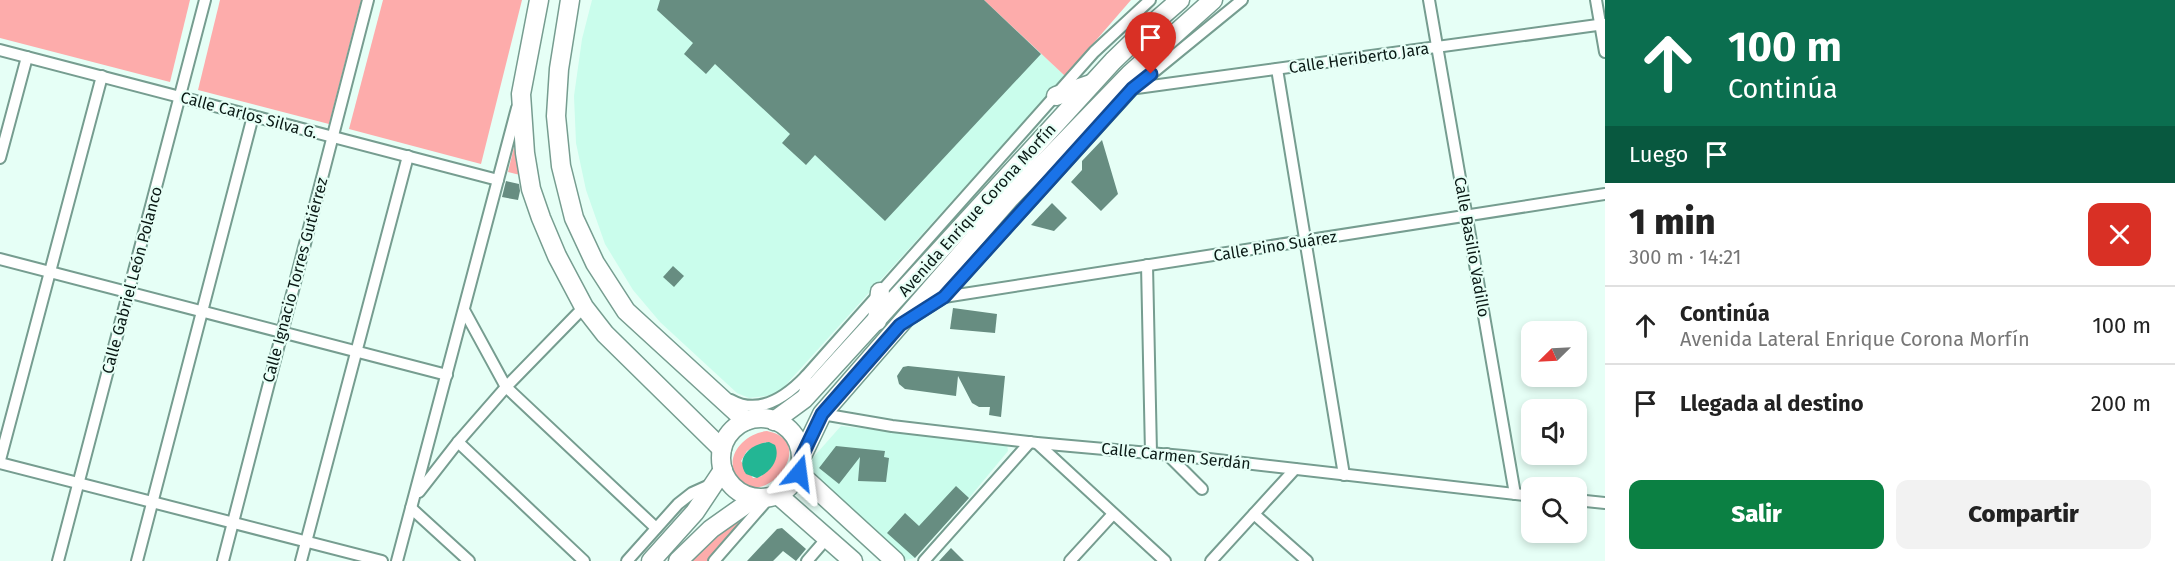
<!DOCTYPE html>
<html lang="es">
<meta charset="utf-8">
<style>
:root{--surface:#fff;--page:#f2f2f2;--text:#222;--muted:#767676;--line:#e0e0e0;--accent:#0b8043}
body{margin:0;font-family:"Fira Sans",sans-serif;background:var(--page);color:var(--text);height:100vh;display:flex;flex-direction:column;font-size:22px;white-space:nowrap}
*{box-sizing:border-box;margin:0}
p{font-size:20px;color:var(--muted)}
.icon{flex:none;width:33px;height:33px;fill:none;stroke:currentColor;stroke-width:2;stroke-linecap:round;stroke-linejoin:round}
.map{position:relative;flex:1;overflow:hidden}
.side{display:flex;flex-direction:column;background:var(--surface);width:570px}
.side>*{flex:none}
.guide{background:#0b6e4f;color:#fff;overflow:hidden}
.needle{width:39px;rotate:246deg}
.buttons{position:absolute;left:1521px;top:321px;display:grid;gap:12px}
.buttons a{display:grid;place-items:center;width:66px;height:66px;border-radius:12px;background:var(--surface);box-shadow:0 3px 9px #0003;font-size:30px}
.pin{position:absolute;display:grid;place-items:center;width:51px;height:51px;color:#fff;margin:-62px -26px;border-radius:50% 50% 50% 0;rotate:-45deg;box-shadow:0 0 6px #0007}
.pin .icon{rotate:45deg}
.me{position:absolute;width:66px;margin:-33px;rotate:16deg;stroke-linejoin:round;filter:drop-shadow(0 0 4px #0008)}
.turn{display:flex;align-items:center;gap:21px;height:126px;padding:0 24px;font-size:27px}
.turn .icon{width:78px;height:78px;stroke-width:2.5}
.turn b{display:block;font-size:42px;line-height:51px}
.then{display:flex;align-items:center;height:57px;padding:0 24px;background:#0003;gap:12px;font-size:22px}
.round{display:grid;place-items:center;flex:none;width:63px;height:63px;border-radius:12px;background:var(--page)}
.overview{display:flex;align-items:center;justify-content:space-between;height:102px;padding:0 24px}
h1{font-size:36px;font-weight:800;line-height:45px}
.primary-button{display:flex;gap:12px;margin-top:auto;padding:12px 24px}
.primary-button a{flex:1;height:69px;border-radius:12px;background:var(--accent);color:#fff;font-size:24px;font-weight:800;line-height:69px;text-align:center}
.primary-button a+a{background:var(--page);color:var(--text)}
ul{padding:0;list-style:none}
li{display:flex;align-items:center;gap:18px;height:78px;padding:0 24px;border-top:2px solid var(--line)}
li div{flex:1}
li b{display:block;font-size:22px}
li em{font-style:normal}
main{display:flex;flex:1;min-height:0}
.map>svg:first-child{display:block}
</style>
<main>
<div class="map">
<svg width="1605" height="561" viewBox="0 0 1605 561">
<rect width="100%" height="100%" fill="#e6fff6"/>
<g fill="#cafdec">
<polygon points="592,0 984,0 1065,76 783,388 773,395 749,398 737,393 660,322 633,290 605,244 586,190 576,143 574,96 582,39"/>
<polygon points="841,426 1007,444 1008,451 969,498 915,558 906,560 810,471 810,461"/>
</g>
<g fill="#fdacab" fill-rule="evenodd">
<polygon points="0,0 190,0 170,82 0,38"/>
<polygon points="220,0 361,0 329,124 198,90"/>
<polygon points="383,0 522,0 481,164 349,129"/>
<polygon points="984,0 1131,0 1065,76"/>
<polygon points="514,147 520,175 508,172"/>
<path d="M767 431C822 442 761 514 737 477 723 456 745 433 767 431ZM766 442 762 476 753 478 741 461 747 451Z"/>
<polygon points="738,522 741,525 707,561 690,561 733,523"/>
</g>
<path fill="#23b694" d="M769 442 775 445C781 459 770 473 757 478L746 474C734 457 753 443 769 442Z"/>
<g fill="#678d81">
<polygon points="660,0 984,0 1041,54 885,221 815,155 806,165 782,143 790,134 715,64 706,74 684,54 693,43 657,10"/>
<polygon points="1102,140 1118,194 1101,211 1071,182 1082,170 1082,161"/>
<polygon points="506,181 519,184 520,191 518,200 502,197"/>
<polygon points="1052,203 1067,218 1054,231 1031,225"/>
<polygon points="673,266 684,276 674,287 663,277"/>
<polygon points="953,308 997,314 995,333 950,329"/>
<polygon points="908,366 1005,376 1001,417 989,415 990,407 979,407 972,403 958,376 956,396 905,389 899,384 897,376 903,367"/>
<polygon points="836,446 885,451 884,457 889,458 886,482 858,481 860,457 839,484 819,468"/>
<polygon points="956,486 969,498 915,558 887,533 905,513 919,526"/>
<polygon points="782,528 806,549 796,561 783,551 773,561 747,561 777,529"/>
<polygon points="951,548 964,561 939,561"/>
</g>
<g fill="none" stroke-linecap="round" stroke-linejoin="round">
<g stroke="#769d90" stroke-width="14">
<g id="street">
<polyline points="1429,0 1515,494"/>
<polyline points="1596,0 1605,52"/>
<polyline points="0,50 498,180"/>
<polyline points="1277,69 1344,475"/>
<polyline points="1115,91 1605,24"/>
<polyline points="0,158 27,57"/>
<polyline points="0,259 447,375"/>
<polyline points="1147,265 1151,453"/>
<polyline points="944,297 1605,194"/>
<polyline points="464,310 506,387 656,528"/>
<polyline points="913,317 944,297 1133,89 1242,0"/>
<polyline points="804,397 806,376 1094,52 1150,0"/>
<path d="M731 400C759 416 786 397 806 376"/>
<polyline points="822,414 892,426 1037,443 1183,456 1532,496"/>
<polyline points="458,442 584,561"/>
<polyline points="1037,443 1165,561"/>
<polyline points="1167,454 1202,489"/>
<polyline points="0,460 102,76"/>
<polyline points="0,463 382,561"/>
<polyline points="419,492 458,442 506,387 584,307"/>
<polyline points="1576,500 1605,503"/>
<polyline points="411,508 469,561"/>
<polyline points="1254,514 1307,561"/>
<polyline points="58,561 205,0"/>
<polyline points="137,561 253,116"/>
<polyline points="223,561 368,0"/>
<polyline points="301,561 408,156"/>
<polyline points="397,561 517,108"/>
<polyline points="627,561 678,504 692,493 712,484"/>
<polyline points="714,561 769,498"/>
<polyline points="807,561 827,538"/>
<polyline points="924,561 1030,442"/>
<polyline points="1070,561 1113,514"/>
<polyline points="1211,561 1295,469"/>
</g>
</g>
<g stroke="#769d90" stroke-width="21">
<g id="primary">
<polyline points="539,0 521,94 525,153 531,189 541,218 557,256 584,307 605,334 722,449"/>
<polyline points="570,0 559,69 556,116 561,166 574,218 595,263 626,311 746,421"/>
<polyline points="1056,96 1091,84"/>
<polyline points="877,321 880,292"/>
<circle cx="761" cy="458" r="40"/>
<polyline points="774,421 804,399 1113,61 1142,33 1180,0"/>
<polyline points="801,458 822,414 1009,199 1130,74 1213,0"/>
<polyline points="799,473 895,561"/>
<polyline points="778,495 853,561"/>
<polyline points="651,561 695,512 723,470"/>
<polyline points="678,561 711,529 755,498"/>
</g>
</g>
<use href="#street" stroke="#fff" stroke-width="10"/>
<use href="#primary" stroke="#fff" stroke-width="18"/>
</g>
<g fill="none" stroke-linecap="round" stroke-linejoin="round">
<g stroke="#114b97" stroke-width="15">
<polyline id="route" points="799,473 801,458 822,414 900,325 944,297 1132,89 1151,74"/>
</g>
<use href="#route" stroke="#1a73e8" stroke-width="10"/>
</g>
<g text-anchor="middle" dominant-baseline="central" stroke-width="4.5" stroke-linejoin="round" paint-order="stroke">
<g font-size="16" fill="#0a1915" stroke="#e6fff6">
<text transform="translate(1359 58) rotate(-8)">Calle Heriberto Jara</text>
<text transform="translate(249 115) rotate(15)">Calle Carlos Silva G.</text>
<text transform="translate(977 210) rotate(-48)">Avenida Enrique Corona Morfín</text>
<text transform="translate(1275 246) rotate(-9)">Calle Pino Suárez</text>
<text transform="translate(1472 247) rotate(80)">Calle Basilio Vadillo</text>
<text transform="translate(132 280) rotate(-75)">Calle Gabriel León Polanco</text>
<text transform="translate(295 280) rotate(-75)">Calle Ignacio Torres Gutiérrez</text>
<text transform="translate(1176 456) rotate(6)">Calle Carmen Serdán</text>
</g>
</g>
</svg>
<div class="buttons">
<a><svg class="needle" viewBox="-14 -14 28 28"><path d="M0-13l5 13h-10z" fill="#e53935"/><path d="M0 13l5-13h-10z" fill="#767676"/></svg></a>
<a><svg class="icon" aria-label="sound" viewBox="0 0 24 24"><path d="M4 9h4l5-4v14l-5-4H4zM17 9q2 3 0 6"/></svg></a>
<a><svg class="icon" aria-label="search" viewBox="0 0 24 24"><circle cx="10" cy="10" r="6"/><path d="M15 15l6 6"/></svg></a>
</div>
<div class="pin" style="left:1151px;top:74px;background:#d93025"><svg class="icon" aria-label="arrive" viewBox="0 0 24 24"><path d="M6 21V4h12l-3 4 3 4H6"/></svg></div>
<svg class="me" style="left:799px;top:473px" viewBox="-20 -20 40 40"><path d="M0-17L14 15 0 8-14 15z" fill="#1a73e8" stroke="#fff" stroke-width="4"/></svg>
</div>
<section class="side">
<div class="guide">
<div class="turn"><svg class="icon" aria-label="ahead" viewBox="0 0 24 24"><path d="M12 20V5M6 11l6-6 6 6"/></svg><div><b>100 m</b>Continúa</div></div>
<div class="then">Luego<svg class="icon" aria-label="arrive" viewBox="0 0 24 24"><path d="M6 21V4h12l-3 4 3 4H6"/></svg></div>
</div>
<div class="overview"><div><h1>1 min</h1><p>300 m · 14:21</p></div><a class="round" style="background:#d93025;color:#fff"><svg class="icon" aria-label="close" viewBox="0 0 24 24"><path d="M6 6l12 12M18 6L6 18"/></svg></a></div>
<ul>
<li><svg class="icon" aria-label="ahead" viewBox="0 0 24 24"><path d="M12 20V5M6 11l6-6 6 6"/></svg><div><b>Continúa</b><p>Avenida Lateral Enrique Corona Morfín</p></div><em>100 m</em></li>
<li><svg class="icon" aria-label="arrive" viewBox="0 0 24 24"><path d="M6 21V4h12l-3 4 3 4H6"/></svg><div><b>Llegada al destino</b></div><em>200 m</em></li>
</ul>
<div class="primary-button"><a>Salir</a><a>Compartir</a></div>
</section>
</main>
